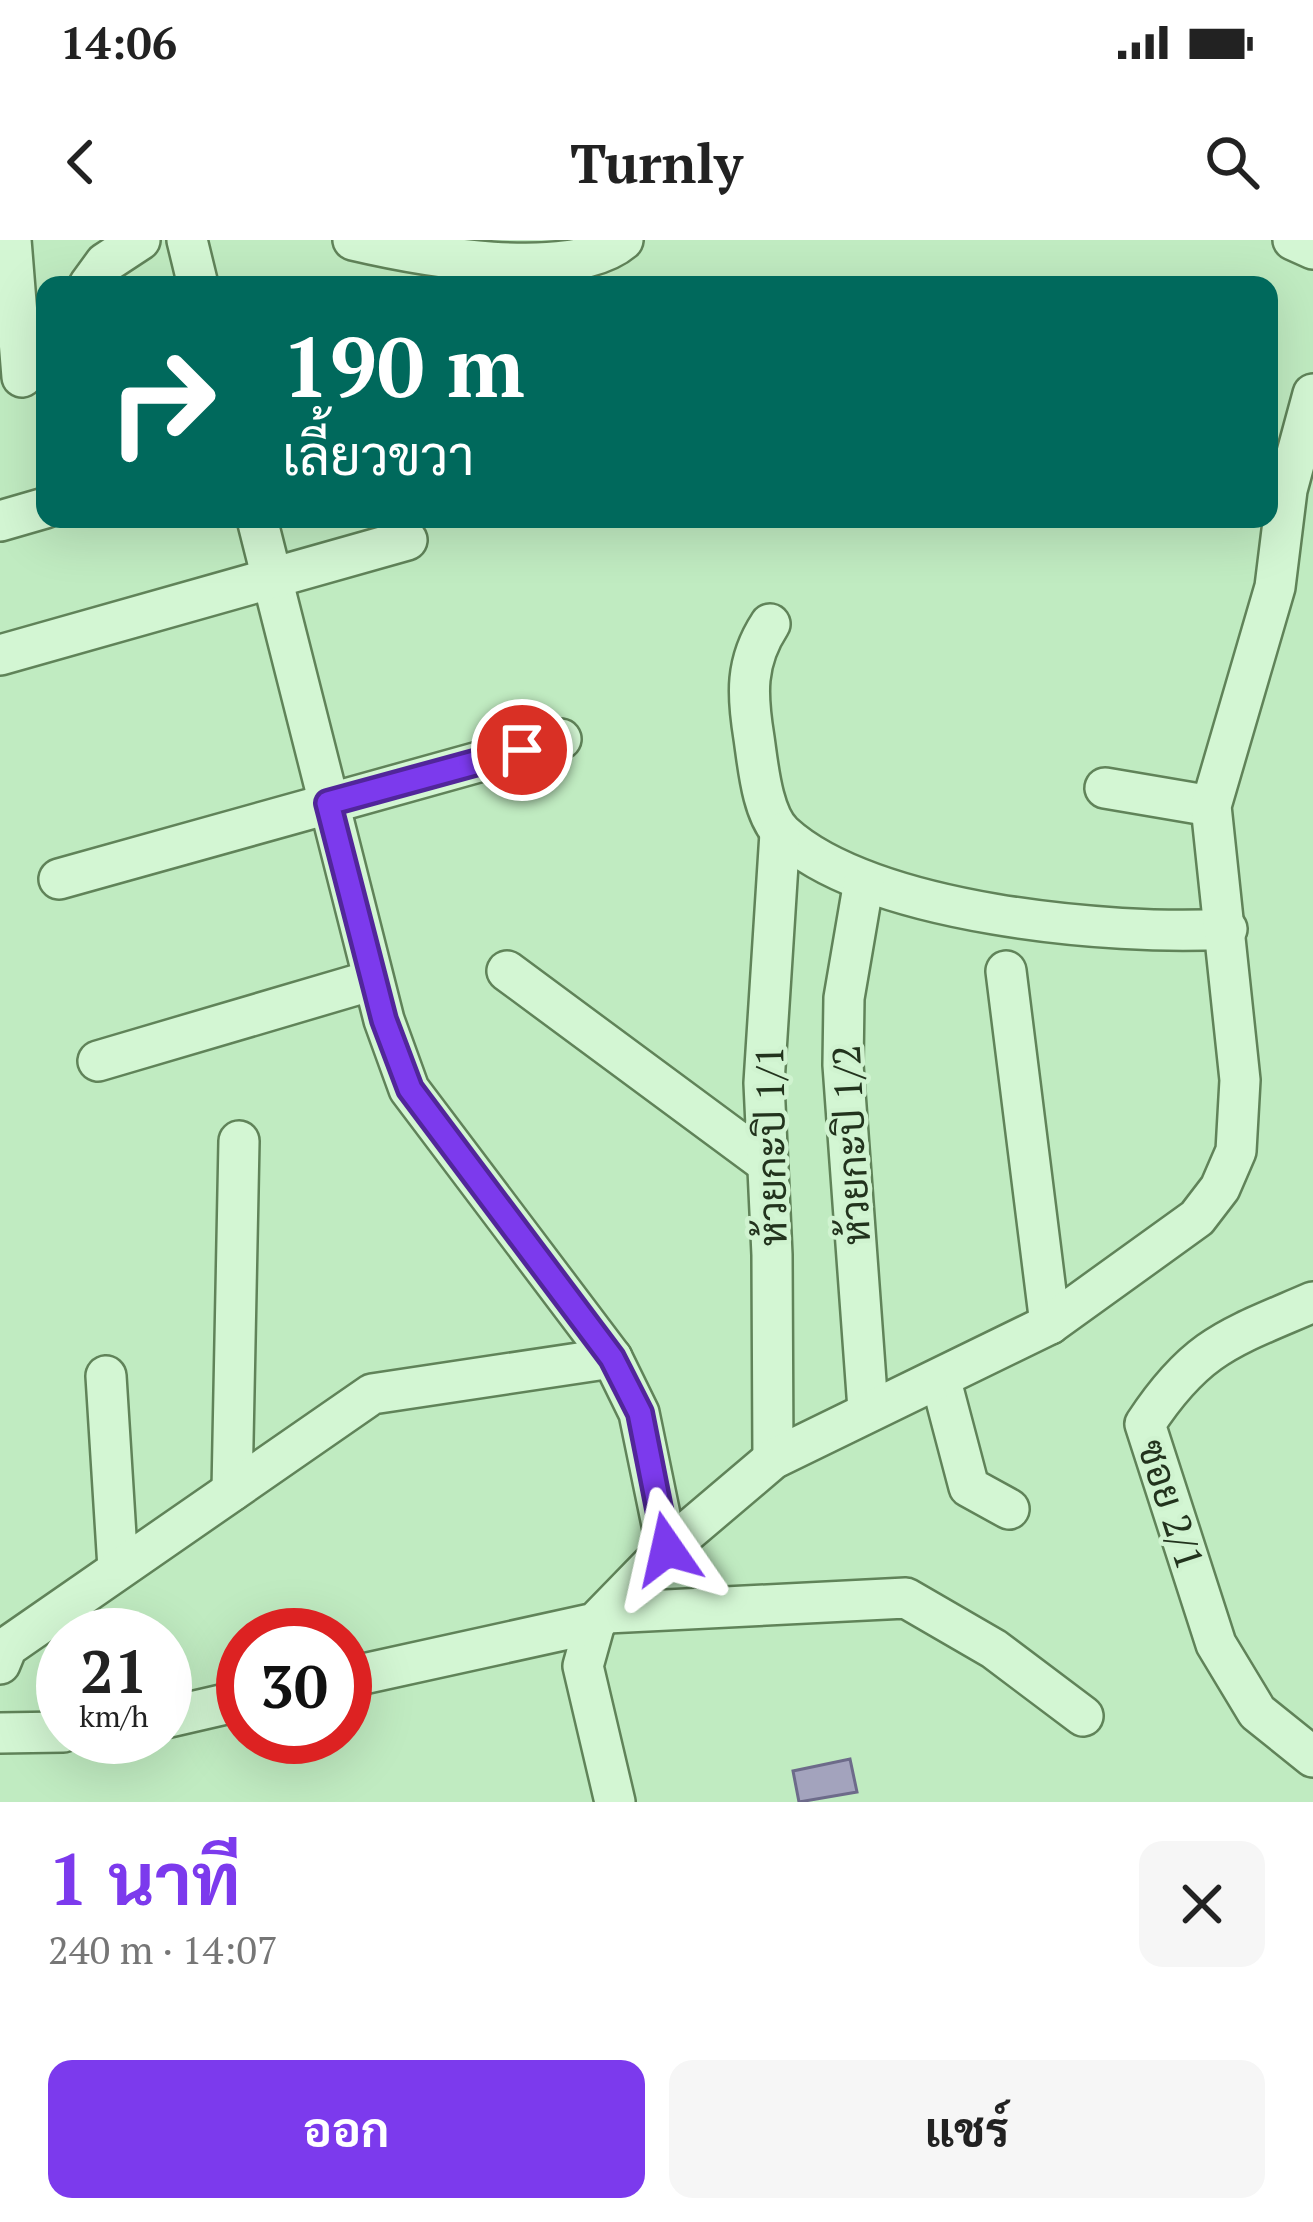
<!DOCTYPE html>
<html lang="th">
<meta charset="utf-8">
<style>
:root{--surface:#fff;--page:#f6f6f6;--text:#222;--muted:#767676;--accent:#7c3aed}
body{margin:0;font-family:"PT Serif",Sarabun,serif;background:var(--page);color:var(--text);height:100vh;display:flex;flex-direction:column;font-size:45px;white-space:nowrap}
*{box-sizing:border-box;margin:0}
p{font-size:39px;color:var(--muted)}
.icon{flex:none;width:66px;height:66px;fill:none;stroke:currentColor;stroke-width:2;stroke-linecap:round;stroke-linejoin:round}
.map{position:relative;height:1562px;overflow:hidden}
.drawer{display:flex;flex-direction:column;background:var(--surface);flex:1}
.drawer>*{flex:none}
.hud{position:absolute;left:36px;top:36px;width:1242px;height:252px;border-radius:24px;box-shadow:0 12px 48px #0002;background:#00695c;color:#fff;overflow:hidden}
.speed{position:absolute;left:36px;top:1368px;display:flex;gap:24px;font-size:60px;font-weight:700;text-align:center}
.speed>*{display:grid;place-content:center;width:156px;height:156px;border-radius:50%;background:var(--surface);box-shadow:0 12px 48px #0002;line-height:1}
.speed small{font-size:30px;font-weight:400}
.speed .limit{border:18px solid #d22;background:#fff;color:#111}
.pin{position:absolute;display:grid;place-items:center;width:102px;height:102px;color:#fff;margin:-51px;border:6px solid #fff;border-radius:50%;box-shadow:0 3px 12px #0007}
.me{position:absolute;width:132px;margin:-66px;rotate:349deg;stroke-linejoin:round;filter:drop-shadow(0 0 9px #0008)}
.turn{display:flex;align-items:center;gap:42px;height:252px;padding:0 48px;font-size:54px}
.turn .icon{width:156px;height:156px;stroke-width:2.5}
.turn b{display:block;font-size:84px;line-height:102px}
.round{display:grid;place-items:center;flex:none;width:126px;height:126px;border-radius:24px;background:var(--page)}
.head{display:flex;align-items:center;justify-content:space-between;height:204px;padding:0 48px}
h1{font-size:72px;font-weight:700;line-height:90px;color:var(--accent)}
.primary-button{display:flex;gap:24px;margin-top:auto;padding:24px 48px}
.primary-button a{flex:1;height:138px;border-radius:24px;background:var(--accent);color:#fff;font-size:48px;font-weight:700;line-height:138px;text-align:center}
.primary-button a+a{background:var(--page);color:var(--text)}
.status{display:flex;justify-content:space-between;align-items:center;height:84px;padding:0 60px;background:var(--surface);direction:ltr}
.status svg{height:33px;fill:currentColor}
header{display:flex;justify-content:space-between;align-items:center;height:156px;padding:0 48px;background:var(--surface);font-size:54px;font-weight:700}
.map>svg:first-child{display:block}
</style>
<div class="status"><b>14:06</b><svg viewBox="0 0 49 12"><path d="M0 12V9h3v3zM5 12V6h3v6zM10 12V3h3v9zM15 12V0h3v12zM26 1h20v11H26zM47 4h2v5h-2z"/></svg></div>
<header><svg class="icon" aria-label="back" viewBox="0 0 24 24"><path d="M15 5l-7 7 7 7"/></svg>Turnly<svg class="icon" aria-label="search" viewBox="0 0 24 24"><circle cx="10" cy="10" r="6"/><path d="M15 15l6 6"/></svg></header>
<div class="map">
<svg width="1313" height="1562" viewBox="0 0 1313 1562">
<rect width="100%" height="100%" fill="#c0ebc1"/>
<polygon fill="#a3a3bd" stroke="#6d6b8a" stroke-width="3" points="850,1519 857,1552 799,1562 793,1531"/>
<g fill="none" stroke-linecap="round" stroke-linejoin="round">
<g stroke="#608359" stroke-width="44">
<g id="minor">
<polyline points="11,0 22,137"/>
<polyline points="187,0 198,45"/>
<path d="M353 0C417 15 571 44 623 0"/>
<polyline points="1293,0 1313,9"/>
<polyline points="89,45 105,23 140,0"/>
<polyline points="257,279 384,780 409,849 612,1118 639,1173 667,1309"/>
<polyline points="0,281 45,268"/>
<path d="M770 384C745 422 747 455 754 498 758 525 762 575 783 594 870 674 1112 696 1227 689"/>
<polyline points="0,415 407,300"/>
<polyline points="1105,548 1211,566"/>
<polyline points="59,639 561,499"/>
<polyline points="864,641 844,758 843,825 868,1169"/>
<polyline points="507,731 768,924"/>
<polyline points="1006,731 1050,1084"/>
<polyline points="98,821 373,740"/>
<path d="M1313 1062C1230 1098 1197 1105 1145 1184L1216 1404 1257 1472 1313 1517"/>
<polyline points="106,1136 118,1328"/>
<polyline points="941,1141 969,1247 1009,1269"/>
<polyline points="773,1219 772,1015 764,843 780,593"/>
<polyline points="232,1251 239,901"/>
<polyline points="607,1373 906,1358 994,1409 1083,1476"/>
<polyline points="595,1383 583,1426 615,1562"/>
<polyline points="0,1424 7,1407 372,1154 612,1118"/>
<polyline points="345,1438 595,1383 667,1309 773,1219 1050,1084 1197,978 1220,948 1236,911 1240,840 1211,566 1275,347 1287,250 1313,154"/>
<polyline points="165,1478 243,1460"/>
<polyline points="0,1493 63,1492"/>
</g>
</g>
<use href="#minor" stroke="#d3f6d3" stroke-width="39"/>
</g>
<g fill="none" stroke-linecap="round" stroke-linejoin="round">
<g stroke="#51269a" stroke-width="30">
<polyline id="route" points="522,510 328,563 384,780 410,849 612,1118 640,1173 667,1309"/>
</g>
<use href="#route" stroke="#7c3aed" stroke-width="21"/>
</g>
<g text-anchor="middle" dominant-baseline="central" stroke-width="9" stroke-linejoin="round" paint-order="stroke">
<g font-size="39" fill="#22331d" stroke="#d0f3d0">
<text transform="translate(850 905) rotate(-93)">ห้วยกะปิ 1/2</text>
<text transform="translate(770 906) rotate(-91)">ห้วยกะปิ 1/1</text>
<text transform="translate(1172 1264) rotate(72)">ซอย 2/1</text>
</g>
</g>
</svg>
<div class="speed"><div>21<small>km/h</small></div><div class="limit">30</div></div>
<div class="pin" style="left:522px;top:510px;background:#d93025"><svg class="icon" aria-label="arrive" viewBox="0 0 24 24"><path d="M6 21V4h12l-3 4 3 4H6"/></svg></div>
<svg class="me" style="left:667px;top:1309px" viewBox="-20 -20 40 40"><path d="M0-17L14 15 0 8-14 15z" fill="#7c3aed" stroke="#fff" stroke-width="4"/></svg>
<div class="hud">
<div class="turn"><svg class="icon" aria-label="right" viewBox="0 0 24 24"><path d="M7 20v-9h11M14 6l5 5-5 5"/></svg><div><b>190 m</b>เลี้ยวขวา</div></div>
</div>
</div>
<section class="drawer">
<div class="head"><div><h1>1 นาที</h1><p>240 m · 14:07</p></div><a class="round"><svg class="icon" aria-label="close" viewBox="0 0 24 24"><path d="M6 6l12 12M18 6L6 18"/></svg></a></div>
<div class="primary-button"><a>ออก</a><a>แชร์</a></div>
</section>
